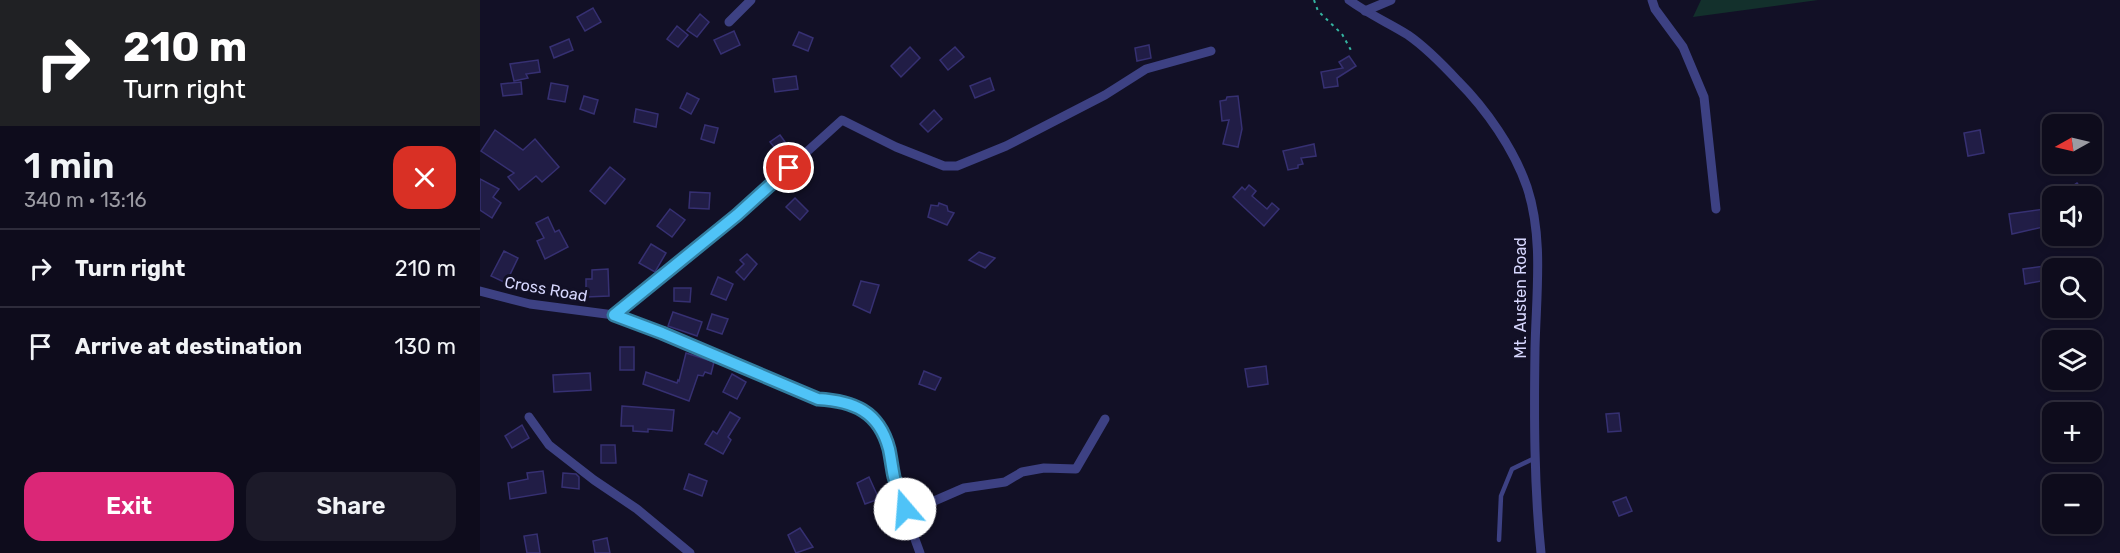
<!DOCTYPE html>
<meta charset="utf-8">
<style>
:root{--surface:#0e0c1c;--page:#1c1a29;--text:#f1f3f6;--muted:#9b9ba3;--line:#2e2c3b;--accent:#db2777}
body{margin:0;font-family:Rubik,sans-serif;background:var(--page);color:var(--text);height:100vh;display:flex;flex-direction:column;font-size:22px;white-space:nowrap}
*{box-sizing:border-box;margin:0}
p{font-size:20px;color:var(--muted)}
.icon{flex:none;width:33px;height:33px;fill:none;stroke:currentColor;stroke-width:2;stroke-linecap:round;stroke-linejoin:round}
.map{position:relative;flex:1;overflow:hidden}
.side{display:flex;flex-direction:column;background:var(--surface);width:480px}
.side>*{flex:none}
.banner{background:#202124;color:#fff;overflow:hidden}
.needle{width:39px;rotate:262deg}
.buttons{position:absolute;left:1562px;top:114px;display:grid;gap:12px}
.buttons a{display:grid;place-items:center;width:60px;height:60px;border-radius:12px;background:var(--surface);box-shadow:0 3px 9px #0003,0 0 0 2px var(--line);font-size:30px}
.pin{position:absolute;display:grid;place-items:center;width:51px;height:51px;color:#fff;margin:-26px;border:3px solid #fff;border-radius:50%;box-shadow:0 2px 6px #0007}
.me{position:absolute;width:66px;margin:-33px;rotate:342deg;stroke-linejoin:round;filter:drop-shadow(0 0 4px #0008)}
.turn{display:flex;align-items:center;gap:21px;height:126px;padding:0 24px;font-size:27px}
.turn .icon{width:78px;height:78px;stroke-width:2.5}
.turn b{display:block;font-size:42px;line-height:51px}
.round{display:grid;place-items:center;flex:none;width:63px;height:63px;border-radius:18px;background:var(--page)}
.overview{display:flex;align-items:center;justify-content:space-between;height:102px;padding:0 24px}
h1{font-size:36px;font-weight:600;line-height:45px}
.cta{display:flex;gap:12px;margin-top:auto;padding:12px 24px}
.cta a{flex:1;height:69px;border-radius:18px;background:var(--accent);color:#fff;font-size:24px;font-weight:600;line-height:69px;text-align:center}
.cta a+a{background:var(--page);color:var(--text)}
ul{padding:0;list-style:none}
li{display:flex;align-items:center;gap:18px;height:78px;padding:0 24px;border-top:2px solid var(--line)}
li div{flex:1}
li b{display:block;font-size:22px}
li em{font-style:normal}
main{display:flex;flex:1;min-height:0}
.map>svg:first-child{display:block}
</style>
<main>
<section class="side">
<div class="banner">
<div class="turn"><svg class="icon" aria-label="right" viewBox="0 0 24 24"><path d="M7 20v-9h11M14 6l5 5-5 5"/></svg><div><b>210 m</b>Turn right</div></div>
</div>
<div class="overview"><div><h1>1 min</h1><p>340 m · 13:16</p></div><a class="round" style="background:#d93025;color:#fff"><svg class="icon" aria-label="close" viewBox="0 0 24 24"><path d="M6 6l12 12M18 6L6 18"/></svg></a></div>
<ul>
<li><svg class="icon" aria-label="right" viewBox="0 0 24 24"><path d="M7 20v-9h11M14 6l5 5-5 5"/></svg><div><b>Turn right</b></div><em>210 m</em></li>
<li><svg class="icon" aria-label="arrive" viewBox="0 0 24 24"><path d="M6 21V4h12l-3 4 3 4H6"/></svg><div><b>Arrive at destination</b></div><em>130 m</em></li>
</ul>
<div class="cta"><a>Exit</a><a>Share</a></div>
</section>
<div class="map">
<svg width="1640" height="553" viewBox="0 0 1640 553">
<rect width="100%" height="100%" fill="#121026"/>
<polygon fill="#13302c" points="1221,0 1338,0 1213,17"/>
<g fill="#211d46" stroke="#363072" stroke-width="1.5">
<polygon points="113,8 121,22 105,31 97,17"/>
<polygon points="220,14 229,22 217,37 207,30"/>
<polygon points="197,26 208,35 198,47 187,39"/>
<polygon points="254,31 260,45 241,54 234,40"/>
<polygon points="319,32 333,38 328,51 313,45"/>
<polygon points="89,39 93,50 74,58 70,47"/>
<polygon points="669,45 671,58 657,61 655,48"/>
<polygon points="430,47 440,58 421,77 411,66"/>
<polygon points="475,47 484,57 468,70 460,60"/>
<polygon points="869,56 876,66 857,78 858,86 844,88 841,72 863,68 859,62"/>
<polygon points="58,60 60,72 46,74 48,78 34,81 30,64"/>
<polygon points="316,76 318,89 295,92 293,79"/>
<polygon points="510,78 514,90 495,98 490,86"/>
<polygon points="41,82 42,94 23,96 21,84"/>
<polygon points="71,83 88,86 85,102 68,99"/>
<polygon points="207,93 219,99 211,114 200,108"/>
<polygon points="104,96 118,100 114,114 100,109"/>
<polygon points="758,96 762,129 758,147 743,144 749,120 742,121 740,101 746,100 747,97"/>
<polygon points="156,109 178,114 176,127 154,122"/>
<polygon points="454,110 462,119 448,132 440,124"/>
<polygon points="225,125 238,128 234,143 221,139"/>
<polygon points="15,130 43,150 55,139 79,167 62,182 56,176 39,190 28,177 34,173 1,151"/>
<polygon points="1500,130 1504,153 1488,156 1484,133"/>
<polygon points="300,135 311,150 302,157 290,142"/>
<polygon points="834,144 836,156 821,158 823,164 818,165 818,168 808,170 803,151"/>
<polygon points="130,167 145,179 125,204 110,191"/>
<polygon points="0,179 19,189 13,197 21,203 12,218 0,210"/>
<polygon points="1597,183 1607,196 1578,196"/>
<polygon points="769,185 776,191 772,196 787,209 792,203 799,209 784,226 753,197 762,187 765,190"/>
<polygon points="210,192 230,193 229,209 209,208"/>
<polygon points="315,198 328,211 320,220 306,207"/>
<polygon points="459,203 467,206 468,211 474,213 467,225 448,217 451,205 458,206"/>
<polygon points="1572,208 1572,225 1532,234 1529,214"/>
<polygon points="190,209 205,220 192,237 177,226"/>
<polygon points="68,217 75,232 79,230 88,247 65,259 57,241 64,238 56,223"/>
<polygon points="171,244 186,253 175,272 159,263"/>
<polygon points="24,251 38,258 26,283 11,276"/>
<polygon points="499,252 515,258 505,268 489,260"/>
<polygon points="267,254 277,264 264,280 256,272 264,264 260,260"/>
<polygon points="1572,265 1572,279 1545,284 1543,269"/>
<polygon points="128,269 129,296 106,297 106,279 112,279 112,270"/>
<polygon points="238,277 253,284 246,300 231,294"/>
<polygon points="381,281 399,285 390,313 373,305"/>
<polygon points="194,288 211,288 210,302 194,301"/>
<polygon points="193,312 222,322 217,336 188,326"/>
<polygon points="232,314 248,319 242,334 227,329"/>
<rect x="140" y="347" width="14" height="23"/>
<polygon points="206,353 234,362 231,374 225,372 223,376 218,375 209,401 163,384 166,372 197,383 198,380 199,381"/>
<polygon points="786,366 788,384 768,387 765,369"/>
<polygon points="444,371 461,378 455,390 439,384"/>
<polygon points="110,373 111,390 74,392 73,375"/>
<polygon points="252,374 266,382 257,399 243,392"/>
<polygon points="142,406 194,410 192,431 168,429 168,432 153,431 153,426 141,426"/>
<polygon points="250,412 260,418 248,437 251,440 243,454 225,444 233,431 237,434"/>
<polygon points="1139,413 1141,431 1128,432 1126,414"/>
<polygon points="42,425 49,438 32,448 25,436"/>
<polygon points="121,445 135,445 136,463 121,463"/>
<polygon points="63,471 66,493 30,499 28,483 48,479 47,473"/>
<polygon points="83,473 96,474 99,477 99,489 82,487"/>
<polygon points="209,474 227,481 222,496 204,489"/>
<polygon points="389,477 399,499 385,504 377,483"/>
<polygon points="1146,497 1152,511 1139,516 1133,502"/>
<polygon points="320,528 333,547 316,553 308,535"/>
<polygon points="57,534 60,553 47,553 44,536"/>
<polygon points="127,538 130,553 115,553 113,541"/>
</g>
<g fill="none" stroke-linecap="round" stroke-linejoin="round">
<polyline stroke="#34b4a0" stroke-width="2" stroke-dasharray="3 4.5" stroke-linecap="butt" points="834,0 838,11 862,34 872,52"/>
<polyline stroke="#3d4183" stroke-width="4.5" points="1019,540 1021,496 1032,469 1055,458"/>
<g stroke="#3d4183" stroke-width="9">
<path d="M869 0C888 14 909 23 928 35 944 46 964 66 978 81 1006 109 1034 149 1047 187 1064 238 1056 296 1055 349 1054 417 1054 485 1061 553"/>
<polyline points="1172,0 1175,9 1203,47 1224,97 1236,209"/>
<polyline points="885,11 911,0"/>
<polyline points="249,22 271,0"/>
<path d="M0 291 50 304 134 315 182 333 338 399C373 401 396 410 408 446 412 456 412 468 415 478 421 503 431 528 440 553"/>
<polyline points="134,315 257,215 362,120 416,147 464,166 477,166 526,146 625,95 666,69 731,51"/>
<polyline points="49,417 69,445 114,480 157,509 210,553"/>
<polyline points="425,509 445,505 484,488 525,482 542,472 564,468 596,469 625,419"/>
</g>
</g>
<g fill="none" stroke-linecap="round" stroke-linejoin="round">
<g stroke="#337fa1" stroke-width="15">
<path id="route" d="M309 168 257 215 134 315 182 333 338 399C373 401 399 411 409 449 411 458 412 468 414 477 417 488 421 498 425 509"/>
</g>
<use href="#route" stroke="#4fc3f7" stroke-width="10"/>
</g>
<g text-anchor="middle" dominant-baseline="central" stroke-width="6" stroke-linejoin="round" paint-order="stroke">
<g font-size="16" fill="#d7d7fe" stroke="#121026">
<text transform="translate(66 289) rotate(10)">Cross Road</text>
<text transform="translate(1040 298) rotate(-90)">Mt. Austen Road</text>
</g>
</g>
</svg>
<div class="buttons">
<a><svg class="needle" viewBox="-14 -14 28 28"><path d="M0-13l5 13h-10z" fill="#e53935"/><path d="M0 13l5-13h-10z" fill="#9b9ba3"/></svg></a>
<a><svg class="icon" aria-label="sound" viewBox="0 0 24 24"><path d="M4 9h4l5-4v14l-5-4H4zM17 9q2 3 0 6"/></svg></a>
<a><svg class="icon" aria-label="search" viewBox="0 0 24 24"><circle cx="10" cy="10" r="6"/><path d="M15 15l6 6"/></svg></a>
<a><svg class="icon" aria-label="layers" viewBox="0 0 24 24"><path d="M12 4l9 5-9 5-9-5zM3 14l9 5 9-5"/></svg></a>
<a>+</a>
<a>−</a>
</div>
<div class="pin" style="left:309px;top:168px;background:#d93025"><svg class="icon" aria-label="arrive" viewBox="0 0 24 24"><path d="M6 21V4h12l-3 4 3 4H6"/></svg></div>
<svg class="me" style="left:425px;top:509px" viewBox="-20 -20 40 40"><circle r="19" fill="#fff"/><path d="M0-13L10 11 0 6-10 11z" fill="#4fc3f7"/></svg>
</div>
</main>
